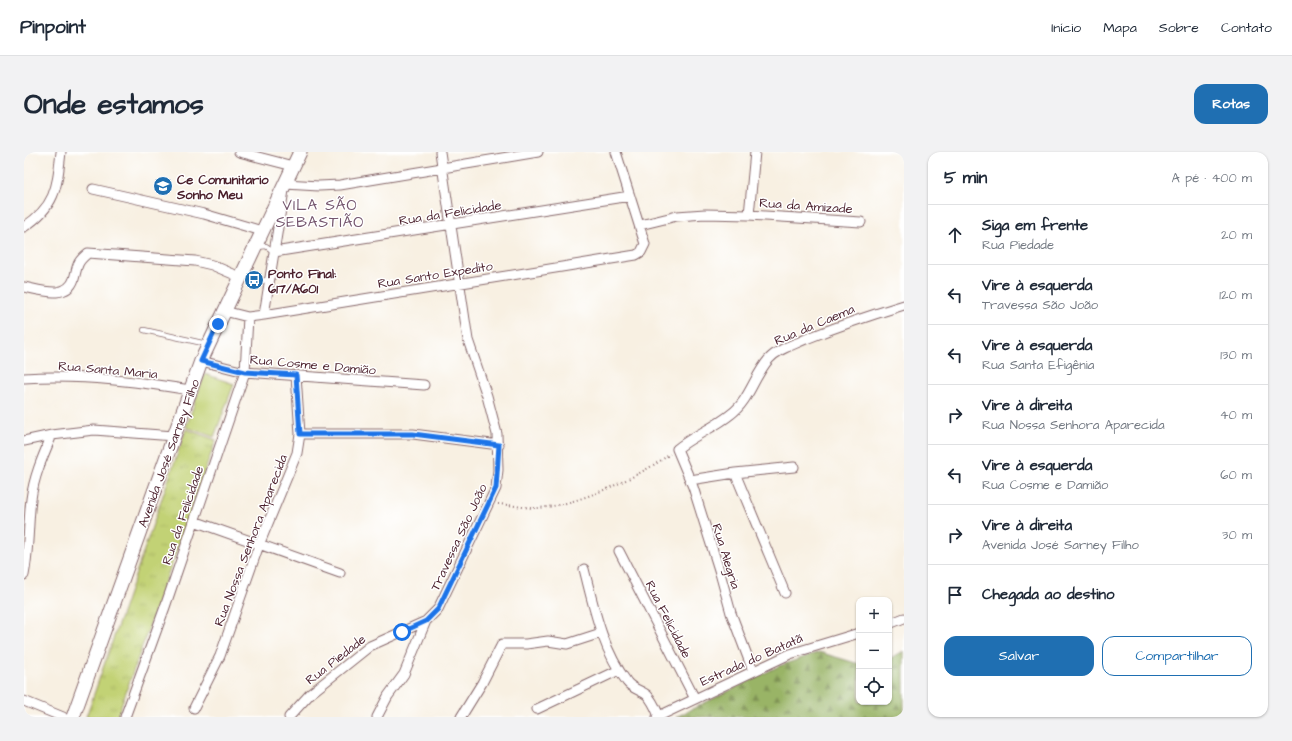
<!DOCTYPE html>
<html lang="pt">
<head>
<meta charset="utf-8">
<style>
  :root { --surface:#fff; --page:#f2f2f3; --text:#1f2937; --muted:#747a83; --line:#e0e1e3; --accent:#1f6fb2 }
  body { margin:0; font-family:"Architects Daughter",sans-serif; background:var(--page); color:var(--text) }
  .controls { position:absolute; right:12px; bottom:12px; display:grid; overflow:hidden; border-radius:8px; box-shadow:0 1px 3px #0004 }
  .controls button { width:36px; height:36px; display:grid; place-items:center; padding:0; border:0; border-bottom:1px solid var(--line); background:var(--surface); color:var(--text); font:20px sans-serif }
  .stop { position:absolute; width:12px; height:12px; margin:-9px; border:3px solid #1a73e8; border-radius:50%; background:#fff }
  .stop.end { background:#1a73e8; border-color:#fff; box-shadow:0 1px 4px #0008 }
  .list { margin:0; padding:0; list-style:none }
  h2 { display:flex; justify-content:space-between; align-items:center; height:52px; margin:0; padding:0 16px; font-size:17px }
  h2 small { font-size:13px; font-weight:400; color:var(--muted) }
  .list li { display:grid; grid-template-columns:26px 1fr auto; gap:12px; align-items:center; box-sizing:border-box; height:60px; padding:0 16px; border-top:1px solid var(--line) }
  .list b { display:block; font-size:15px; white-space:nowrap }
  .list p { margin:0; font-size:13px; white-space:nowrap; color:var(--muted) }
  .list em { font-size:13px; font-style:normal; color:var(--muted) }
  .actions { display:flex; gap:8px; padding:12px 16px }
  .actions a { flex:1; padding:9px 0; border:1px solid var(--accent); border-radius:12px; text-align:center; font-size:14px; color:var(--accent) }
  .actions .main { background:var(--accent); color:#fff }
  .icon { flex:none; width:22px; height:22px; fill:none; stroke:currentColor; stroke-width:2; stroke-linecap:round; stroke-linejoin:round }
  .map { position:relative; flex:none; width:880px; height:565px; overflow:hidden; border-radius:12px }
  header { display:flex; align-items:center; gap:24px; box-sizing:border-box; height:56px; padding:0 20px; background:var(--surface); border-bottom:1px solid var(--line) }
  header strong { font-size:19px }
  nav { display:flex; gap:22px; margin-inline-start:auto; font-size:14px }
  .intro { display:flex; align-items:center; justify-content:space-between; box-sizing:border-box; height:96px; padding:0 24px }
  h1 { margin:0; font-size:28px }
  .button { padding:10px 18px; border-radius:12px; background:var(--accent); color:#fff; font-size:14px; font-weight:700 }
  main { display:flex; gap:24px; padding:0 24px }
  aside { flex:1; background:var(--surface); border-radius:12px; box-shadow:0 1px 3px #0004 }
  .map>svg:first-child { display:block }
  .grass { fill:url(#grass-tufts); stroke:#867850 }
  .forest { fill:url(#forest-firs); stroke:#726a48 }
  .garden { fill:#c2d275; stroke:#867850 }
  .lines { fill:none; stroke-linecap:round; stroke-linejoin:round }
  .lane-casing { stroke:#87686b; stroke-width:6 }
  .street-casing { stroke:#87686b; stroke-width:11 }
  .secondary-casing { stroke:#87686b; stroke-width:15 }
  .path { stroke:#87686b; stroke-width:2; stroke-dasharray:1 3; stroke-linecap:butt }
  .lane { stroke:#fff; stroke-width:4.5 }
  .street { stroke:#fff; stroke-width:9 }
  .secondary { stroke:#fff; stroke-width:13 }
  .route { stroke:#1a73e8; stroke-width:5 }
  .labels { text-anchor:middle; stroke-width:3; stroke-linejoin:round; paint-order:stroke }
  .poi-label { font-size:13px; font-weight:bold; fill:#4a1f2b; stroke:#fff; text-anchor:start }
  .street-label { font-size:13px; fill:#4a1f2b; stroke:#fff }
  .quarter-label { font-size:15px; letter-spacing:1px; fill:#74556d; stroke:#fff }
</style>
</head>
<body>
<header>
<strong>Pinpoint</strong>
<nav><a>Início</a><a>Mapa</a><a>Sobre</a><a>Contato</a></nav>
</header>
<div class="intro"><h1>Onde estamos</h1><a class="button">Rotas</a></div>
<main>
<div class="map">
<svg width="880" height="565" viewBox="0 0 880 565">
  <defs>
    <pattern id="grass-tufts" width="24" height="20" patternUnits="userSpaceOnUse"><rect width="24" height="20" fill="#c2d275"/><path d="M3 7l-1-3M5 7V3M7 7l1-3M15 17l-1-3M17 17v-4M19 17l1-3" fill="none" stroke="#a8b465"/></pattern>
    <pattern id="forest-firs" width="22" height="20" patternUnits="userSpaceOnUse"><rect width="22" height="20" fill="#99b466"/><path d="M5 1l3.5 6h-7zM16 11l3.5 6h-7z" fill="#7f9254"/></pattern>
  </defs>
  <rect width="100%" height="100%" fill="#fff"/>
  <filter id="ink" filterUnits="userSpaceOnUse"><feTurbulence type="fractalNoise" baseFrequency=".025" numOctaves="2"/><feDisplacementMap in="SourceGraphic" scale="8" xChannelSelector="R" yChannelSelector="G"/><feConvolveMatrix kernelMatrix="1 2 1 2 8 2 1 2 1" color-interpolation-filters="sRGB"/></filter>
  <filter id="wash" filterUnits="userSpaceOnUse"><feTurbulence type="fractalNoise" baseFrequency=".012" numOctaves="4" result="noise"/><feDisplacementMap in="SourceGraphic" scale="16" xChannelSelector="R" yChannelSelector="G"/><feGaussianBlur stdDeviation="0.9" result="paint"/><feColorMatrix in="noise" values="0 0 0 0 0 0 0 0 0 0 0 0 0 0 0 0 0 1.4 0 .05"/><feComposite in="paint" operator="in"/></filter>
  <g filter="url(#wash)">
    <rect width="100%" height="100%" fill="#f8f0e2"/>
    <!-- grass -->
    <path class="grass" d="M162,277l30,11 -99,277h-31z"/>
    <!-- forest -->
    <path class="forest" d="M880,499v66h-228l103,-51 40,-14 40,12v38h30v-43z"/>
    <!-- garden -->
    <path class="garden" d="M181,222l29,10 -20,53 -28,-10z"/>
  </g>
  <g filter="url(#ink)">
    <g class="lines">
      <!-- lane casing -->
      <g class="lane-casing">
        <path id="lane" d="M234,95l8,-1 7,5
          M220,121c6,8 16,10 25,6
          M120,178l63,14"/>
      </g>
      <!-- street casing -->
      <g class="street-casing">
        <path id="street" d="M215,0l54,14
          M69,37l111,25 58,17
          M725,63l6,-63
          M616,73l37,-9 28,-2 44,1 112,7
          M0,75c32,-21 33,-40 37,-75
          M250,100l356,-56
          M0,135c16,3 43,13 50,-8 4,-14 2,-16 14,-26l107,8 17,4 28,12
          M200,159l24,6 16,-2 372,-60 5,-3 4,-8 -29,-92
          M240,163l21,-131 34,2 21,-1 198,-33
          M177,209l44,11 179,13
          M0,226c55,-4 112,3 166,12
          M276,282h113l86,11
          M0,289l28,-6 42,-5 80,6
          M711,321l50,120
          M666,328l45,-7 59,-6
          M170,369l146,52
          M595,399l76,148
          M560,417c10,39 18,80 43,113 5,7 14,8 20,13 6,6 9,14 12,21
          M0,423c5,-25 4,-51 7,-76 3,-23 12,-43 21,-64
          M865,472l15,-6
          M729,519l-22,-58 -11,-40 -27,-86 -16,-38c17,-14 37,-21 54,-35 18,-13 23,-38 38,-55 9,-10 24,-14 37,-20 32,-13 65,-24 98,-34
          M0,549l39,16
          M170,556l26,-52 39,-111 38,-92 3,-19 -4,-59
          M513,557l82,-39
          M101,565l40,-110 80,-235 3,-55
          M265,565l21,-23 60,-48 56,-25
          M353,565l11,-21 16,-22 22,-53 12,-12 58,-121 2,-18 -1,-36 -10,-38 -19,-56 -28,-188
          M437,565l21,-34 20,-39h24l22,-3 19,3 34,-11
          M633,565l133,-63 69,-21"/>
      </g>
      <!-- secondary casing -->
      <g class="secondary-casing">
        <path id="secondary" d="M49,565l128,-356 99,-209"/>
      </g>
      <!-- path -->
      <path class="path" d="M474,352c13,1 27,4 39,4 39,-2 102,-31 133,-54"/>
      <!-- lane -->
      <use href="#lane" class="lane"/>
      <!-- street -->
      <use href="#street" class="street"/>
      <!-- secondary -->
      <use href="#secondary" class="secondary"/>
    </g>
  </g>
  <g class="lines" filter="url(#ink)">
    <!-- route -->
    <path class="route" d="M194,172l-17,37 44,11 51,3 4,59h113l86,11 -3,43 -58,121 -12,12 -24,11"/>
  </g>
  <!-- icons -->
  <defs>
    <g id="school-disc" transform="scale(1)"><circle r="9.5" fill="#1f6fb2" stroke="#fff"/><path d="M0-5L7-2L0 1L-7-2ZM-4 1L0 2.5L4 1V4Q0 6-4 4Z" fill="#fff"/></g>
    <g id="bus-disc" transform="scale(1)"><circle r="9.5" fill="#1f6fb2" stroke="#fff"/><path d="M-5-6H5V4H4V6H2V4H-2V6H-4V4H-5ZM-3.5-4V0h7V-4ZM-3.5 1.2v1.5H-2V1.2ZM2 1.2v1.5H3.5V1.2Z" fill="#fff"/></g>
  </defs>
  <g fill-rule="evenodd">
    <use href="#school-disc" x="139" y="34"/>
    <use href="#bus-disc" x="230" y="128"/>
  </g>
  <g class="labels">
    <!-- poi labels -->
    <g class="poi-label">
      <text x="153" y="32">Ce Comunitario<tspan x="153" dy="15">Sonho Meu</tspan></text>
      <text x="244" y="126">Ponto Final:<tspan x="244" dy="15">617/A601</tspan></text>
    </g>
    <!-- street labels -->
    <g class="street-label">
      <text transform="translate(782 53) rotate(4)" y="5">Rua da Amizade</text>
      <text transform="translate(426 60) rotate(-9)" y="5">Rua da Felicidade</text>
      <text transform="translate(411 122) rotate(-9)" y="5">Rua Santo Expedito</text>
      <text transform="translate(790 172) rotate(-23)" y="5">Rua da Caema</text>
      <text transform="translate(289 212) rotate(5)" y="5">Rua Cosme e Damião</text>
      <text transform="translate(84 217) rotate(5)" y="5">Rua Santa Maria</text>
      <text transform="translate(144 301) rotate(-70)" y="5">Avenida José Sarney Filho</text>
      <text transform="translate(158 363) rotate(-71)" y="5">Rua da Felicidade</text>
      <text transform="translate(434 385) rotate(-65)" y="5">Travessa São João</text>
      <text transform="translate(226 388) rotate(-69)" y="5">Rua Nossa Senhora Aparecida</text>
      <text transform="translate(703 404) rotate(73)" y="5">Rua Alegria</text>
      <text transform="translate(645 467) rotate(63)" y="5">Rua Felicidade</text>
      <text transform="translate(311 507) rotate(-38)" y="5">Rua Piedade</text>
      <text transform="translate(727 507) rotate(-24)" y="5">Estrada do Batatã</text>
    </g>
    <!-- quarter labels -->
    <g class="quarter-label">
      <text x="296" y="58">VILA SÃO<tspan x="296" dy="17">SEBASTIÃO</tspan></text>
    </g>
  </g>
</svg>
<div class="controls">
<button>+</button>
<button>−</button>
<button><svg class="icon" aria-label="locate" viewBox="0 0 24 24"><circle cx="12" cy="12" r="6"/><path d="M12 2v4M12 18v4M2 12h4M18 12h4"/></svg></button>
</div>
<div class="stop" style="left:378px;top:480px"></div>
<div class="stop end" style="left:194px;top:172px"></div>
</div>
<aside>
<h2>5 min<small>A pé · 400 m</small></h2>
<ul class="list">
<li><svg class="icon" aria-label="ahead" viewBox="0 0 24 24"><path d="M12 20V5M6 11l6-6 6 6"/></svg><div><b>Siga em frente</b><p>Rua Piedade</p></div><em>20 m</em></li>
<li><svg class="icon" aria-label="left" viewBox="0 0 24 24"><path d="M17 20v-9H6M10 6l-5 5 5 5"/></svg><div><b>Vire à esquerda</b><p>Travessa São João</p></div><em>120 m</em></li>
<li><svg class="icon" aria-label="left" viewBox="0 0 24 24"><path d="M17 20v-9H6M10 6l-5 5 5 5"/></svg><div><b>Vire à esquerda</b><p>Rua Santa Efigênia</p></div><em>130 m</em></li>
<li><svg class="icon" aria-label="right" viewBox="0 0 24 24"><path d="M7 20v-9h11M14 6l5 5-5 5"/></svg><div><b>Vire à direita</b><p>Rua Nossa Senhora Aparecida</p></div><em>40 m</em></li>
<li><svg class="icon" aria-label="left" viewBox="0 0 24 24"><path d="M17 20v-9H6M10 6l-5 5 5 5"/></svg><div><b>Vire à esquerda</b><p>Rua Cosme e Damião</p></div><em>60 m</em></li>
<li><svg class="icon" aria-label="right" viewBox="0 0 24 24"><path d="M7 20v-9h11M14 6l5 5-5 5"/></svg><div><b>Vire à direita</b><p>Avenida José Sarney Filho</p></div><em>30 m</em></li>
<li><svg class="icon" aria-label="arrive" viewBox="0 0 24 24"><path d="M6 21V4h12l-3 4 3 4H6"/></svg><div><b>Chegada ao destino</b></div></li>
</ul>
<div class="actions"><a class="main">Salvar</a><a>Compartilhar</a></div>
</aside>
</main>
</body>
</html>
